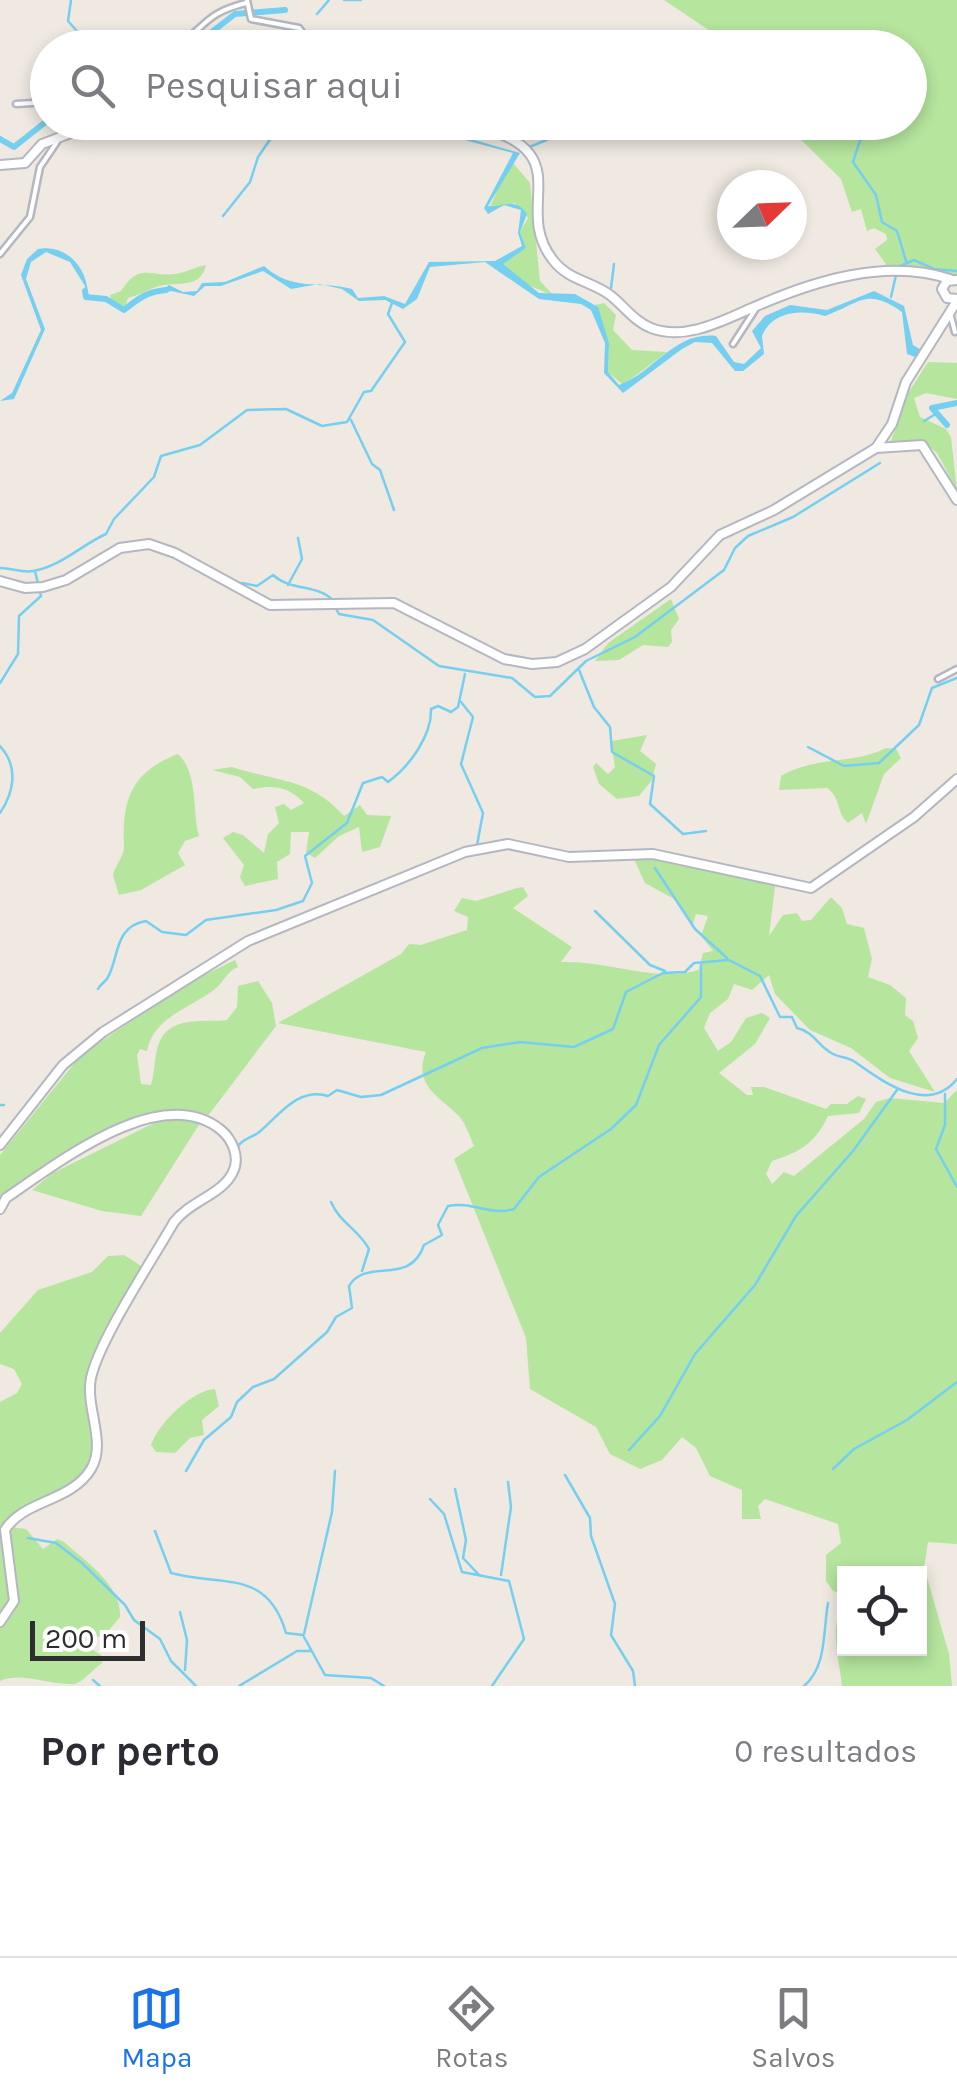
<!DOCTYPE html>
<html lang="pt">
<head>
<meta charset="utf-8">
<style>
  :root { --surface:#fff; --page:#f2f2f3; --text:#2b2b33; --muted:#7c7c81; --line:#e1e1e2; --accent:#1a73e8 }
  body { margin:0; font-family:Karla,sans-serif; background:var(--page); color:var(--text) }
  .controls { position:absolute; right:30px; bottom:30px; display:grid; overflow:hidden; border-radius:0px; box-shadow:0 5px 15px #0003 }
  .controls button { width:90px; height:90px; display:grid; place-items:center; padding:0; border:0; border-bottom:2px solid var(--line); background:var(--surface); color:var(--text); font:50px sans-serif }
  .compass { position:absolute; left:717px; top:170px; width:90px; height:90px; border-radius:50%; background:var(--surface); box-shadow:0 5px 15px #0003; rotate:67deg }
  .scale { position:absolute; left:30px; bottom:25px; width:115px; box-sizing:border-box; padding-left:10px; border:5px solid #2e2e2e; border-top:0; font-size:28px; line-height:35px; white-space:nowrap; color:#2e2e2e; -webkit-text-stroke:8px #fff; paint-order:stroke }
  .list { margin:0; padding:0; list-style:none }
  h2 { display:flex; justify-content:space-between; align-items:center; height:130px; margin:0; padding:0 40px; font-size:42px }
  h2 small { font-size:32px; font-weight:400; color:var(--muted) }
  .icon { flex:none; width:55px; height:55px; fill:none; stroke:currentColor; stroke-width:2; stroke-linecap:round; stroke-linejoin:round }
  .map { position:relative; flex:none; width:957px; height:1686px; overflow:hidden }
  .search { position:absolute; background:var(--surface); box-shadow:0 5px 15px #0003; left:30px; right:30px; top:30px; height:110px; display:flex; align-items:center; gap:25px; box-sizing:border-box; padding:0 35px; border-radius:55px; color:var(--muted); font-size:38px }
  .sheet { height:270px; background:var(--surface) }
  nav { display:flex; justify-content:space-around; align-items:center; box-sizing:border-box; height:140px; border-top:2px solid var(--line); background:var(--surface); font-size:28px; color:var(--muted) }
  nav a { display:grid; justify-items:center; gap:5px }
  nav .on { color:var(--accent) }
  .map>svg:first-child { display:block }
  .green { fill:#b6e59e }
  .water { fill:#75cff0 }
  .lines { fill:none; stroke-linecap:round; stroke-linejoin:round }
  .stream { stroke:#75cff0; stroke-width:2.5 }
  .river { stroke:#75cff0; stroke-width:6 }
  .street-casing { stroke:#b4b7c1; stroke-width:9 }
  .secondary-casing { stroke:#b4b7c1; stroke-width:12 }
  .street { stroke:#fff; stroke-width:4 }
  .secondary { stroke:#fff; stroke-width:8 }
</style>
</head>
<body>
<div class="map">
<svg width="957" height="1686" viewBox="0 0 957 1686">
  <rect width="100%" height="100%" fill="#efe9e1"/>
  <!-- green -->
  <path class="green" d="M664,0h293v276l-69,-9 -13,-18 12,-9 -1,-6 -12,-6 -7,3 -6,-22 -9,3 -11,-33 -57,-56 126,-1v-74l-176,-1z
    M514,164l16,19 10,98 14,15 -33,-14 -19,-18 24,-16 -6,-16 8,-14 -13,-15 -26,6 17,-39z
    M206,265c-6,25 -28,16 -47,21 -11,3 -19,9 -31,12l-3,9 -14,-7 -1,-5 11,-4c19,-29 27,-14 55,-17 11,-2 19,-7 30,-9z
    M604,303l12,12 -3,15 19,20 35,2 -44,33 -15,-13 1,-29 -14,-38z
    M928,362l29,1v36l-31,-6 -12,5 6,19 26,12 5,8 6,53 -20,-37 -12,-10 -35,1 17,-49z
    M671,599l8,20 -8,11 1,12 -4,5 -25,-2 -24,15 -24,1 13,-18z
    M647,735l-7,16 16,13 -4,16 -13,16 -22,3 -18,-15 -6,-17 3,-4 12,11 7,-7 -4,-26z
    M886,748l10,1 5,9 -17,16 -18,50 -4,-11 -14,10c-12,-10 -7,-26 -21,-35l-48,2 2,-14c37,-21 72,-11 105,-28z
    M178,754c21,20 14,59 21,82l-14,5 -7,12 7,12 -44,25 -22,5 -6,-20c2,-9 12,-20 11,-29 -2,-48 8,-74 54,-92z
    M232,767c47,15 78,11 112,49l16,-11 7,10 24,1 -11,31 -18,5 -3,-25 -20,9 -24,22 -9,-5 3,-21h-18l-1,22 -13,8 1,17 -33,7 -5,-9 4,-12 -21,-27 10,-6 10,3 21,18 4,-19 11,-11 -4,-16 9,-3 7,6 13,-7c-16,-17 -30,-18 -51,-14l-13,-12 -28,-7z
    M647,856l128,30 -6,50 14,-21 14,-2 5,8 9,-1 20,-23 11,11 5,16 17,4 8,31 -4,18 22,8 16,13 -1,17 8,6 5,17 -9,13 26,41 -45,-14 -39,-30 -41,-18 -35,-36 -6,-19 -17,15 -18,-6 -6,15 -18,14 -6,15 14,23 13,-9 15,-24 16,-5 8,5 -15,26 -36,29 28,22h6l-2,-8h13l62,22 5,-5h16l11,-8 8,3 -7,14 -31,3c-14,29 -29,36 -56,45l-6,13 6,10 12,-12 10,4 70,-57 12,-17 14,-4 54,5 13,-13v454l-29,-2 -4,25 25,87 3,32h-110c-2,-23 -14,-62 2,-81v43h76v-74h-76v20l-11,-3 -7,-10v-26l15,-12 -3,-19 -73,-25 -7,7 3,13h-19v-29l-32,-14 -14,-28 -14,-11 -20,23 -22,9 -30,-15 -14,-27 -66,-38 -4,-51 -72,-179 20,-13c-4,-9 -8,-22 -15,-30 -17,-18 -47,-30 -33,-64l-148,-29 123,-69 8,-10 12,1 46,-15 1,-13 -14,-6 8,-13 14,3 41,-13 6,-1 5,9 -15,12 59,39 -11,15c48,-2 92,21 138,8l4,-17 10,-2 -12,-15 7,-20 -12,-2 -4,13 -16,-27 -31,-17 -11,-24z
    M235,960l3,7c-12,5 -14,15 -23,22 -24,19 -62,28 -68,62l-7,-2 -3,6 4,29 10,1c4,-12 3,-27 7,-39 10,-32 46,-23 69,-26l10,-13 1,-21 20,-5 14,22 4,23 -69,91c-16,-3 -30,-6 -47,-3 -36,8 -144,60 -160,93v-52l81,-100 107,-72z
    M166,1117l36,3 -61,96 -39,-5 -70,-21 21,-17z
    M124,1255l25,16 -38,63 -19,50 5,67 -17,30 -75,40 -4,27 15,47 -16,25v-218l17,-9 5,-9 -8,-15 -14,-5v-31l38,-43 54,-18 16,-16z
    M215,1389l4,17 -17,14 2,15 -14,3 -15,15 -19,-1 -5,-7c7,-21 41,-55 64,-56z
    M9,1527l17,2 17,20 14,-10 7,3c21,19 58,43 56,75l-15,18 -19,5v6l15,9 1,8c-9,6 -17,17 -27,21 -25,2 -53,-13 -75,-3v-54c38,-29 4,-61 9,-100z"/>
  <!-- water -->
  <path class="water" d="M380,123l24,11 32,-5 84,24 -32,53c12,3 26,-11 39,8l-7,18 6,16 -23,16 36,29 36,1 23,13 11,36 -1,29 11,13c35,-12 55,-54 97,-49l18,26 10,2 17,-16 -9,-17 13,-15 25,-11 37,5 47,-19 30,15 9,39 12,7 -5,7 -13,-5 -5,-42c-36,-25 -41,-9 -77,4 -23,-7 -53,-5 -63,20l2,18 -21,17h-8l-23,-28 -17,-1 -13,7 -59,44 -19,-20 1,-30 -14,-33 -10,-6 -42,-5 -54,-37 -55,5 -13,32 -14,10 -18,-9 -26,1 -17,-12 -23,-5 -28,5 -28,-18 -42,15h-16l-11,10 -23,-5 -14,3 12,-9 14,7 14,-1 5,-8 23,-1 39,-16c29,26 53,14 88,23l6,9 26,-2 21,8 24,-42 66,-1 27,-15 -4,-13 3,-23 -17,-5 -16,9 -4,-6 29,-55 -74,-20 -38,2z
    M38,249c29,-5 49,19 50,45l-5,3 2,-11 -15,-24 -24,-10 -15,10 -5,17 19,50 -31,70 -14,2 12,-8 29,-63 -20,-55 6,-16z"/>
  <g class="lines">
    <!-- stream -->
    <path class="stream" d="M71,0l-3,21 9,10 22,9 1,8
      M344,0h17
      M317,14l12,-14
      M638,48l7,-12 16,-3
      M866,122l-13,40 23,33 6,27 15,9 9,30
      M527,148l34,-14 7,-12
      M223,216l27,-34 8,-25 24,-35
      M898,267l16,-7 20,9 23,2
      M611,288l3,-24
      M891,297l5,-22
      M351,420l21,44 8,6 14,40
      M924,421l10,-6
      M0,568c12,0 21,5 33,3 27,-4 50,-27 73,-37l8,-15 40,-42 7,-21 39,-11 47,-35 39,-1 36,17 25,-4 17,-30 7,-1 34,-49 -17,-28 4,-11
      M242,583l15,3 16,-11c19,17 43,8 61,26
      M288,585l14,-26 -4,-21
      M335,607l4,7 34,6 66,46 73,12 23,19 15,-1 36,-35 49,-24 89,-67 11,-22 13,-12 45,-19 87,-54
      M579,670l15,37 16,20 2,25 42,24 -4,28 33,30 23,-3
      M0,683l18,-29 1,-38 22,-20 -6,-25
      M461,702l12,15 -12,47 22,49 -6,32
      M0,746c19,21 14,46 0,67
      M808,747l36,19 35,-3 40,-38 13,-37 25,-10
      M655,868l40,61 32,29
      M595,911l55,54 15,6
      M98,989c2,-5 8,-7 10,-12 11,-19 6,-51 38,-56l16,11 24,3 20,-15 70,-10 27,-9 9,-18 -7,-27 42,-33 16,-40 19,-6 6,5c22,-16 44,-47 43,-73l7,-3 13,6 7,-5 7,-33
      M945,1094v31l-9,24 21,38
      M0,1105h4
      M238,1146c6,-8 13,-8 20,-13 21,-17 39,-46 70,-37l9,-6 24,7 20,-2 101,-47 38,-6 54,5 39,-18 13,-37 37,-19 22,-1 9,-9 35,-3 31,16 20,41h12l5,11c18,4 20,18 36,26 8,4 15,3 22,8 30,21 73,53 102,17
      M331,1202c9,21 27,27 38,47l-7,22
      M629,1450l31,-34 35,-62 60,-69 41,-69 57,-65 44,-61
      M833,1469l21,-20 53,-29 50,-38
      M186,1471l18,-31 27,-23 6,-15 16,-15 21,-8 53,-47 9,-15 16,-9 -3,-22c17,-29 61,1 75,-41l18,-10 -4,-10 10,-19c24,-5 42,10 66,3l25,-32 72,-48 25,-24 23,-60 42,-48v-32
      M565,1475l25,43 1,18 24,68 -4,31 22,36 2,15
      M455,1489l11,51 -3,18 17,18
      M430,1499l14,15 18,58 47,9 15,58 -32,47
      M155,1531l16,42c51,14 96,-5 115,60l17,2
      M28,1538l28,5 26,20 43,42 9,15 26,19 11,22 25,25
      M501,1575l10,-68 -3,-25
      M180,1612l7,28 -2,30
      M304,1634l28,-122 3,-41
      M304,1637l21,38 46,3 13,8
      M93,1680l7,6
      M239,1686l58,-35h14
      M804,1686c23,-19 19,-55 24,-83"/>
    <!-- river -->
    <path class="river" d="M191,48l44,-34 50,-4
      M0,139l14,8 34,-27
      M85,291l1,6 20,2 18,11c15,-12 22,-18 42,-20
      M947,425l-15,-17 25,-5"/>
    <!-- street casing -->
    <g class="street-casing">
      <path id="street" d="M247,0l4,19 48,9 7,9 -2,11
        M173,48c34,-20 29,-34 73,-45
        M16,104l17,-1 15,-21
        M0,254l30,-37 10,-50 17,-25
        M950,313l5,19
        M733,344l22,-34
        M938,679l19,-10"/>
    </g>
    <!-- secondary casing -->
    <g class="secondary-casing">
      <path id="secondary" d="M219,48l26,-12 45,3 9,9
        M459,122c131,26 49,81 94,138 15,20 38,21 57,35 14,11 25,27 41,33 34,13 71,-7 101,-20 61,-27 133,-50 198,-29
        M0,165l25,-2 17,-19 58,-22
        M957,280l-10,1 -5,8 5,9 10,1
        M876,448l46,-3 35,55
        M0,581l25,7 18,-1 23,-7 54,-32 29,-4 26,9 95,52 124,-2 110,56 28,5 25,-2 28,-13 86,-62 49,-52 54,-25 102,-62 16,-24 14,-42 51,-81
        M0,1145l63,-80 40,-33 145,-91 217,-89 43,-8 61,13 84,-3 158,34 103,-71 43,-38
        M0,1209l6,-11c52,-35 155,-117 215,-68 12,10 19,28 12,42 -11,23 -43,29 -59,50 -21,37 -75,118 -83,156 -6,29 16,65 0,91 -20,33 -68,31 -86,61l9,71 -14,21"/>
    </g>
    <!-- street -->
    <use href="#street" class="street"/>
    <!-- secondary -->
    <use href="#secondary" class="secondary"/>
  </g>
</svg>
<div class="controls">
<button><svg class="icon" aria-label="locate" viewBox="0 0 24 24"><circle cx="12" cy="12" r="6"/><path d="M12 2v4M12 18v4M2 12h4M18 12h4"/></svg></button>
</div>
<svg class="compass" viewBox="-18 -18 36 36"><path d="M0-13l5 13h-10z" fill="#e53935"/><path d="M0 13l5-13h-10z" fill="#7c7c81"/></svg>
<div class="scale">200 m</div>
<div class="search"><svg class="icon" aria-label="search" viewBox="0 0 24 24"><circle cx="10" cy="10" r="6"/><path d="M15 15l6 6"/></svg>Pesquisar aqui</div>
</div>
<section class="sheet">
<h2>Por perto<small>0 resultados</small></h2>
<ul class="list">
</ul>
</section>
<nav>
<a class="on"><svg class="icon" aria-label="map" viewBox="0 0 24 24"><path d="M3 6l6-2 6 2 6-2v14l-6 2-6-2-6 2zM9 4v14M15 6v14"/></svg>Mapa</a>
<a><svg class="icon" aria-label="directions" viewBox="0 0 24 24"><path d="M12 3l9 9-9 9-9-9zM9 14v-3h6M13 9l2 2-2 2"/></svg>Rotas</a>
<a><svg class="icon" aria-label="saved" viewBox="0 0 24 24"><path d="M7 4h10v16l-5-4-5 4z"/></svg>Salvos</a>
</nav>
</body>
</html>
